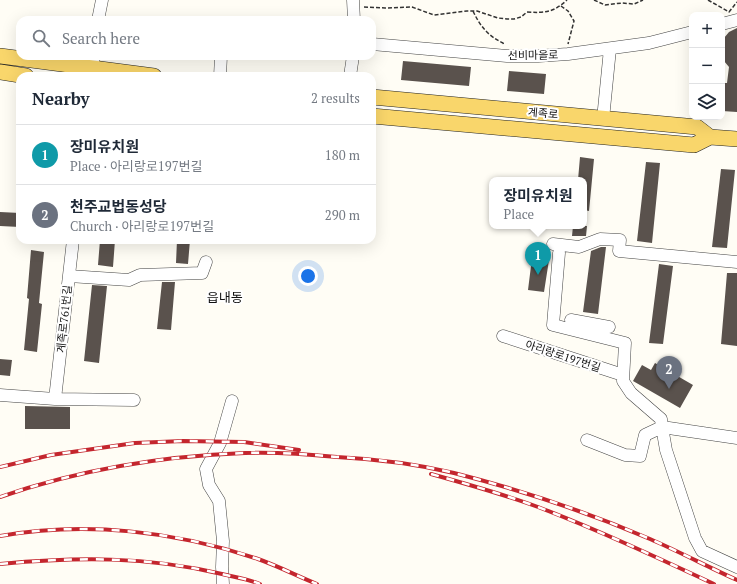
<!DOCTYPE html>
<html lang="en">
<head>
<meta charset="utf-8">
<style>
  :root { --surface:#fff; --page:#f2f2f3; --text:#1f2937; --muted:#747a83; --line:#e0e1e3; --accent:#c4262e }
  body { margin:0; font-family:"PT Serif","Noto Sans KR",serif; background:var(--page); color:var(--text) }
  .controls { position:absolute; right:12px; top:12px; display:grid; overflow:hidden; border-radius:8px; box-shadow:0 4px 16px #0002 }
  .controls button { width:36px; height:36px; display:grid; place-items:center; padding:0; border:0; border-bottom:1px solid var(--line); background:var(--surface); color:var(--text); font:20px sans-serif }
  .you { position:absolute; left:308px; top:276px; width:14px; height:14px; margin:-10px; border:3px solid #fff; border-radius:50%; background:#1a73e8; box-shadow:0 0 0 6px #1a73e833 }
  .badge { display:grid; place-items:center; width:26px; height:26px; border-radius:50%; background:var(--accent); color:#fff; font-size:13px; font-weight:700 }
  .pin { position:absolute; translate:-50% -33px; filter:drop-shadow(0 1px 2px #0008) }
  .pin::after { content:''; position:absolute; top:21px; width:14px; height:12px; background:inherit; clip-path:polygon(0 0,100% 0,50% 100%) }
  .popup { position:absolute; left:489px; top:177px; width:98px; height:52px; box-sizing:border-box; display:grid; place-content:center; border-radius:8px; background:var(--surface); filter:drop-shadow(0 1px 3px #0005); font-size:13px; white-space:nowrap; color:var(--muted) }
  .popup b { font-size:15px; color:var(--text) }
  .popup::after { content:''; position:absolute; left:50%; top:100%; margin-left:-8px; border:8px solid transparent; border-top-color:var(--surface) }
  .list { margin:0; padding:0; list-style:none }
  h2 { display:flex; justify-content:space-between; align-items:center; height:52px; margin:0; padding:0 16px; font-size:17px }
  h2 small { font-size:13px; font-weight:400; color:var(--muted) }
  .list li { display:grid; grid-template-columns:26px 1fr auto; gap:12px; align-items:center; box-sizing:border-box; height:60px; padding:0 16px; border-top:1px solid var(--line) }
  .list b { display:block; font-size:15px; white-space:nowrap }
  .list p { margin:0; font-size:13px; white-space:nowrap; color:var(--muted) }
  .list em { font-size:13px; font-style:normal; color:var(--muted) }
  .icon { flex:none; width:22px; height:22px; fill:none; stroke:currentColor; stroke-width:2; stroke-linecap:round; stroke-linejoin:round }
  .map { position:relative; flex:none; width:737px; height:584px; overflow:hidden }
  .search { position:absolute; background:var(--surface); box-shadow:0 4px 16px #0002; left:16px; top:16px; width:360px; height:44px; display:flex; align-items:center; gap:10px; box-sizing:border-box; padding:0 14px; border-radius:12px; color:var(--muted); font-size:15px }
  .panel { position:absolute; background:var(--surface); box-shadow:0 4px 16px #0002; left:16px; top:72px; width:360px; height:172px; border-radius:12px }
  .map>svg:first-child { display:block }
  .building { fill:#5a524d }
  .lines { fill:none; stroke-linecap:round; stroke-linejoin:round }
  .minor-casing { stroke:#444; stroke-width:13 }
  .major-casing { stroke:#222; stroke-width:16 }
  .path { stroke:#333; stroke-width:1.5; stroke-dasharray:4 2; stroke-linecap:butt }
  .minor { stroke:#fff; stroke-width:12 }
  .major { stroke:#f9d66b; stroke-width:15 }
  .rail-casing { stroke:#c4262e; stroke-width:4 }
  .rail { stroke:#fff; stroke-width:2.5; stroke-dasharray:8; stroke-linecap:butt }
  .labels { text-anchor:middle; stroke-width:4; stroke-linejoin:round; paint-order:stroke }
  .street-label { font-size:11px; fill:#111; stroke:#fff }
  .quarter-label { font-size:13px; fill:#111; stroke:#fff }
</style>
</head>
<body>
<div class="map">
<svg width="737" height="584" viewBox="0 0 737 584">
  <rect width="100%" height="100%" fill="#fffdf5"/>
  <!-- building -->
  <path class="building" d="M737,28v84l-15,-1v-28h5l2,-16 -5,-6 -2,-6v-12l2,-5 5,-6z
    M403,61l68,6 -2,19 -68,-6z
    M509,71l37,3 -2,20 -37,-3z
    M580,157l14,2 -5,52 -5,-1v-30h-6z
    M646,162l14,1 -8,80 -15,-2z
    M721,169l14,1 -8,78 -15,-1z
    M0,212l20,1v14l-20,-1z
    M573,226h14l-1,10h-14z
    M100,240h15l-2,27 -15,-2z
    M177,240h13l-2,24 -12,-1z
    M601,247h5l-8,67 -15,-2 8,-61z
    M31,250l13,2 -5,51 3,1 -5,48 -13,-2 5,-51 -2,-1z
    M532,258l17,2 -5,32 -16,-2z
    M659,264l14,2 -10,78 -14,-1z
    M727,273h10v73l-16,-2z
    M162,282h13l-4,48 -14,-1z
    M92,285l15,1 -8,77 -15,-2z
    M0,359l12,1 -2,16 -10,-1z
    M655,363l38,22 -13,23 -47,-27 9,-16 9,5z
    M25,406l45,1v22h-45z"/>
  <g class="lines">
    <!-- minor casing -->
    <g class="minor-casing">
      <path id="minor" d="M353,0l1,20
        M98,20l4,-20
        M722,24l15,-4
        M372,44l135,12h31l30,-2 81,-11 43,-11
        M91,76l3,-20
        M220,76l1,-20
        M350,76l3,-20
        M603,119l7,-70
        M553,244l26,3 21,-8 20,1 -1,11 118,11
        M559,253l-6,72 72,18 -2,38 8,12 30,26 1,8 75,11
        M69,276l60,4 11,-5 62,-2 4,-11
        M571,320l38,7
        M503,336l120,39
        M0,395l55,4 79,1
        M55,399l18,-159
        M587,440l38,15 15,1 5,-21 17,-8 4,23 29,88 7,13 35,16
        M223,584l-1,-17 1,-26 -4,-40 -10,-16 -3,-16 14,-26 12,-42"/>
    </g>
    <!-- major casing -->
    <g class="major-casing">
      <path id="major" d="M0,56l154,20
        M0,72l26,4
        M372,97l325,30 13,10 27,2
        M372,116l322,29 16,-8"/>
    </g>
    <!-- path -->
    <path class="path" d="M594,0l11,5 17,-2 12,1 9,-4
      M708,0l21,12 8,-10
      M561,6l7,5 6,10 -6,23
      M364,7l21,1 27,-1 22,8 33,-4h10l21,7 9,1h7l7,-2 6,-5c17,1 26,1 40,-12
      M473,11c7,15 15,25 30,32l1,2"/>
    <!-- minor -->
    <use href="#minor" class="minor"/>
    <!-- major -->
    <use href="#major" class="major"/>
    <!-- rail casing -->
    <g class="rail-casing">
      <path id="rail" d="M0,467l51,-12 84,-12 48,-2 61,1 55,8
        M431,474c36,10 72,20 107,33 60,23 118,50 176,77
        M0,497c78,-27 162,-41 245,-44 30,-1 61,1 92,4 39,2 79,7 117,16 67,17 133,39 196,66 30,13 58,28 87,41
        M0,536c86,-15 175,-5 258,23 20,7 39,17 59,25
        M0,564c77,-7 146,-8 222,10 12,3 26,5 38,10"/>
    </g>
    <!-- rail -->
    <use href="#rail" class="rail"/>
  </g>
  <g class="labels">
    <!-- street labels -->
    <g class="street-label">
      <text transform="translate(533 55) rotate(-1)" y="4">선비마을로</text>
      <text transform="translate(543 113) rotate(5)" y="4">계족로</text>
      <text transform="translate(64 319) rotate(-84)" y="4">계족로761번길</text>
      <text transform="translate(563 356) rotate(18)" y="4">아리랑로197번길</text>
    </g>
    <!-- quarter labels -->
    <g class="quarter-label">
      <text x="225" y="302">읍내동</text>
    </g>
  </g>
</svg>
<div class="controls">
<button>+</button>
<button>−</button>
<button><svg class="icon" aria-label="layers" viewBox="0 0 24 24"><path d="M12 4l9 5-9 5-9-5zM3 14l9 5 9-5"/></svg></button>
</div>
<div class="you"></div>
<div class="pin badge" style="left:538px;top:275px;background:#0f9aa8">1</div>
<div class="popup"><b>장미유치원</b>Place</div>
<div class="pin badge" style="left:669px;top:389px;background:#6b7280">2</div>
<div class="search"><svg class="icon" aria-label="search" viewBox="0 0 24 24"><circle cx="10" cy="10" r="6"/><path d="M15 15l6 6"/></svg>Search here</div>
<section class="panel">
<h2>Nearby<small>2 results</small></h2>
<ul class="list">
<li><span class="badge" style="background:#0f9aa8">1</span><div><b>장미유치원</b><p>Place · 아리랑로197번길</p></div><em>180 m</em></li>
<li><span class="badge" style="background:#6b7280">2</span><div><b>천주교법동성당</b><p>Church · 아리랑로197번길</p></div><em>290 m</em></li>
</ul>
</section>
</div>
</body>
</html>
